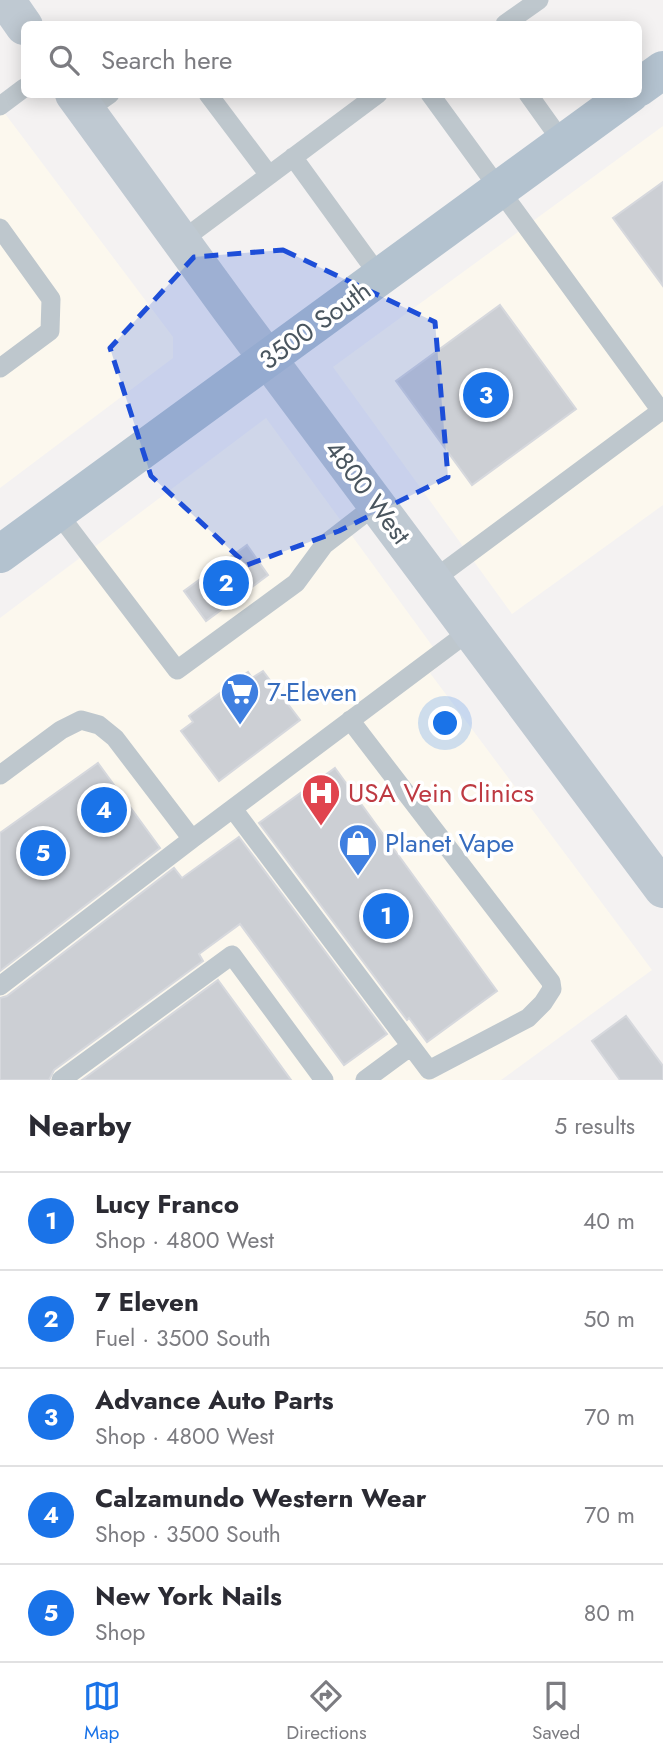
<!DOCTYPE html>
<html lang="en">
<head>
<meta charset="utf-8">
<style>
  :root { --surface:#fff; --page:#f2f2f3; --text:#2b2b33; --muted:#7c7c81; --line:#e1e1e2; --accent:#1a73e8 }
  body { margin:0; font-family:Jost,sans-serif; background:var(--page); color:var(--text) }
  .you { position:absolute; left:446px; top:724px; width:24px; height:24px; margin:-18px; border:5px solid #fff; border-radius:50%; background:#1a73e8; box-shadow:0 0 0 10px #1a73e833 }
  .badge { display:grid; place-items:center; width:46px; height:46px; border-radius:50%; background:var(--accent); color:#fff; font-size:23px; font-weight:700 }
  .pin { position:absolute; translate:-50% -50%; border:4px solid #fff; box-shadow:0 2px 7px #0006 }
  .list { margin:0; padding:0; list-style:none }
  h2 { display:flex; justify-content:space-between; align-items:center; height:91px; margin:0; padding:0 28px; font-size:30px }
  h2 small { font-size:23px; font-weight:400; color:var(--muted) }
  .list li { display:grid; grid-template-columns:46px 1fr auto; gap:21px; align-items:center; box-sizing:border-box; height:98px; padding:0 28px; border-top:2px solid var(--line) }
  .list b { display:block; font-size:26px; white-space:nowrap }
  .list p { margin:0; font-size:23px; white-space:nowrap; color:var(--muted) }
  .list em { font-size:23px; font-style:normal; color:var(--muted) }
  .icon { flex:none; width:38px; height:38px; fill:none; stroke:currentColor; stroke-width:2; stroke-linecap:round; stroke-linejoin:round }
  .map { position:relative; flex:none; width:663px; height:1080px; overflow:hidden }
  .search { position:absolute; background:var(--surface); box-shadow:0 4px 18px #0003; left:21px; right:21px; top:21px; height:77px; display:flex; align-items:center; gap:18px; box-sizing:border-box; padding:0 24px; border-radius:10px; color:var(--muted); font-size:26px }
  .sheet { height:581px; background:var(--surface) }
  nav { display:flex; justify-content:space-around; align-items:center; box-sizing:border-box; height:98px; border-top:2px solid var(--line); background:var(--surface); font-size:19px; color:var(--muted) }
  nav a { display:grid; justify-items:center; gap:4px }
  nav .on { color:var(--accent) }
  .map>svg:first-child { display:block }
  .commercial { fill:#fcf8ee }
  .building { fill:#cccfd4; stroke:#d6d8dd; stroke-width:2 }
  .lines { fill:none; stroke-linecap:round; stroke-linejoin:round }
  .lane { stroke:#bec7cd; stroke-width:19 }
  .secondary { stroke:#bfc9d2; stroke-width:38 }
  .primary { stroke:#b3c2cf; stroke-width:38 }
  .marked { fill:#1d4ed8; fill-opacity:0.2; stroke:#1d4ed8; stroke-width:5; stroke-dasharray:14 9; stroke-linejoin:round }
  .labels { text-anchor:middle; stroke-width:7; stroke-linejoin:round; paint-order:stroke }
  .street-label { font-size:26px; fill:#4a565f; stroke:#fff }
  .shop-label { font-size:26px; fill:#366cbe; stroke:#fff; text-anchor:start }
  .health-label { font-size:26px; fill:#be3a42; stroke:#fff; text-anchor:start }
</style>
</head>
<body>
<div class="map">
<svg width="663" height="1080" viewBox="0 0 663 1080">
  <rect width="100%" height="100%" fill="#f4f2f2"/>
  <!-- commercial -->
  <path class="commercial" d="M0,107l173,230v21l-173,130z
    M663,126v379l-151,109 -179,-247z
    M266,418l178,244 -14,11 222,297 -151,110h-501v-462z"/>
  <!-- building -->
  <path class="building" d="M663,182v104l-50,-68z
    M500,305l76,104 -104,76 -76,-104z
    M247,545l21,30 -62,46 -22,-30z
    M263,671l37,49 -81,61 -38,-50 12,-9 -4,-6 59,-44 4,6z
    M98,763l62,85 -160,123v-138z
    M335,768l162,223 -70,51 -18,-24 -2,2 -148,-197z
    M239,837l148,197 -43,31 -104,-141 -41,30 4,7 -149,109 -5,10h-49v-82l7,-2 167,-128 8,10z
    M218,980l73,100h-209z
    M626,1016l37,50v14h-43l-28,-39z"/>
  <g class="lines">
    <!-- lane -->
    <path class="lane" d="M505,24l34,-24
      M208,94l61,81
      M430,94l231,317 -228,169
      M528,94l35,49
      M0,106l24,-18
      M86,111l24,-17
      M293,157l87,120
      M0,228l51,71 -1,32 -50,37
      M181,241l197,-147
      M57,512l120,158 119,-87 28,-38 53,-41
      M0,775l61,-45 20,-10 18,5 16,13 77,101 279,-209
      M233,809l196,261 99,-52 15,-15 9,-14 -1,-7 -201,-262
      M0,986l192,-147
      M61,1080l171,-125 92,125
      M365,1080l46,-34"/>
    <!-- secondary -->
    <path class="secondary" d="M6,0l18,26
      M74,94l155,213 434,582"/>
    <!-- primary -->
    <path class="primary" d="M638,88l25,-18
      M0,554l630,-460"/>
  </g>
  <!-- marked area -->
  <path class="marked" d="M283,250l152,72 13,155 -109,54 -92,34 -96,-89 -41,-128 84,-91z"/>
  <!-- icons -->
  <defs>
    <g id="supermarket-pin" transform="scale(2.0125)"><path d="M0 17L-7.5 6A9.5 9.5 0 1 1 7.5 6Z" fill="#3f7fe0" stroke="#fff"/><path d="M-6-5.5h2.5l.6 2H6L4.5 2H-2.5L-4.4-4H-6ZM-1.5 3.2a1.3 1.3 0 1 0 .1 0ZM3 3.2a1.3 1.3 0 1 0 .1 0Z" fill="#fff"/></g>
    <g id="hospital-pin" transform="scale(2.0125)"><path d="M0 17L-7.5 6A9.5 9.5 0 1 1 7.5 6Z" fill="#e0444e" stroke="#fff"/><path d="M-5-5h3v3.5h4V-5h3V5h-3V1.5h-4V5h-3Z" fill="#fff"/></g>
    <g id="shop-pin" transform="scale(2.0125)"><path d="M0 17L-7.5 6A9.5 9.5 0 1 1 7.5 6Z" fill="#3f7fe0" stroke="#fff"/><path d="M-5-2.5h2.3a2.7 3.5 0 0 1 5.4 0H5L5.5 6h-11ZM-1.5-2.5h3a1.5 2.3 0 0 0-3 0Z" fill="#fff"/></g>
  </defs>
  <g fill-rule="evenodd">
    <use href="#supermarket-pin" x="240" y="692"/>
    <use href="#hospital-pin" x="321" y="793"/>
    <use href="#shop-pin" x="358" y="843"/>
  </g>
  <g class="labels">
    <!-- street labels -->
    <g class="street-label">
      <text transform="translate(315 325) rotate(-36)" y="9">3500 South</text>
      <text transform="translate(368 492) rotate(53)" y="9">4800 West</text>
    </g>
    <!-- shop labels -->
    <g class="shop-label">
      <text x="267" y="701">7-Eleven</text>
      <text x="385" y="852">Planet Vape</text>
    </g>
    <!-- health labels -->
    <g class="health-label">
      <text x="348" y="802">USA Vein Clinics</text>
    </g>
  </g>
</svg>
<div class="you"></div>
<div class="pin badge" style="left:386px;top:916px">1</div>
<div class="pin badge" style="left:226px;top:583px">2</div>
<div class="pin badge" style="left:486px;top:395px">3</div>
<div class="pin badge" style="left:104px;top:810px">4</div>
<div class="pin badge" style="left:43px;top:853px">5</div>
<div class="search"><svg class="icon" aria-label="search" viewBox="0 0 24 24"><circle cx="10" cy="10" r="6"/><path d="M15 15l6 6"/></svg>Search here</div>
</div>
<section class="sheet">
<h2>Nearby<small>5 results</small></h2>
<ul class="list">
<li><span class="badge">1</span><div><b>Lucy Franco</b><p>Shop · 4800 West</p></div><em>40 m</em></li>
<li><span class="badge">2</span><div><b>7 Eleven</b><p>Fuel · 3500 South</p></div><em>50 m</em></li>
<li><span class="badge">3</span><div><b>Advance Auto Parts</b><p>Shop · 4800 West</p></div><em>70 m</em></li>
<li><span class="badge">4</span><div><b>Calzamundo Western Wear</b><p>Shop · 3500 South</p></div><em>70 m</em></li>
<li><span class="badge">5</span><div><b>New York Nails</b><p>Shop</p></div><em>80 m</em></li>
</ul>
</section>
<nav>
<a class="on"><svg class="icon" aria-label="map" viewBox="0 0 24 24"><path d="M3 6l6-2 6 2 6-2v14l-6 2-6-2-6 2zM9 4v14M15 6v14"/></svg>Map</a>
<a><svg class="icon" aria-label="directions" viewBox="0 0 24 24"><path d="M12 3l9 9-9 9-9-9zM9 14v-3h6M13 9l2 2-2 2"/></svg>Directions</a>
<a><svg class="icon" aria-label="saved" viewBox="0 0 24 24"><path d="M7 4h10v16l-5-4-5 4z"/></svg>Saved</a>
</nav>
</body>
</html>
